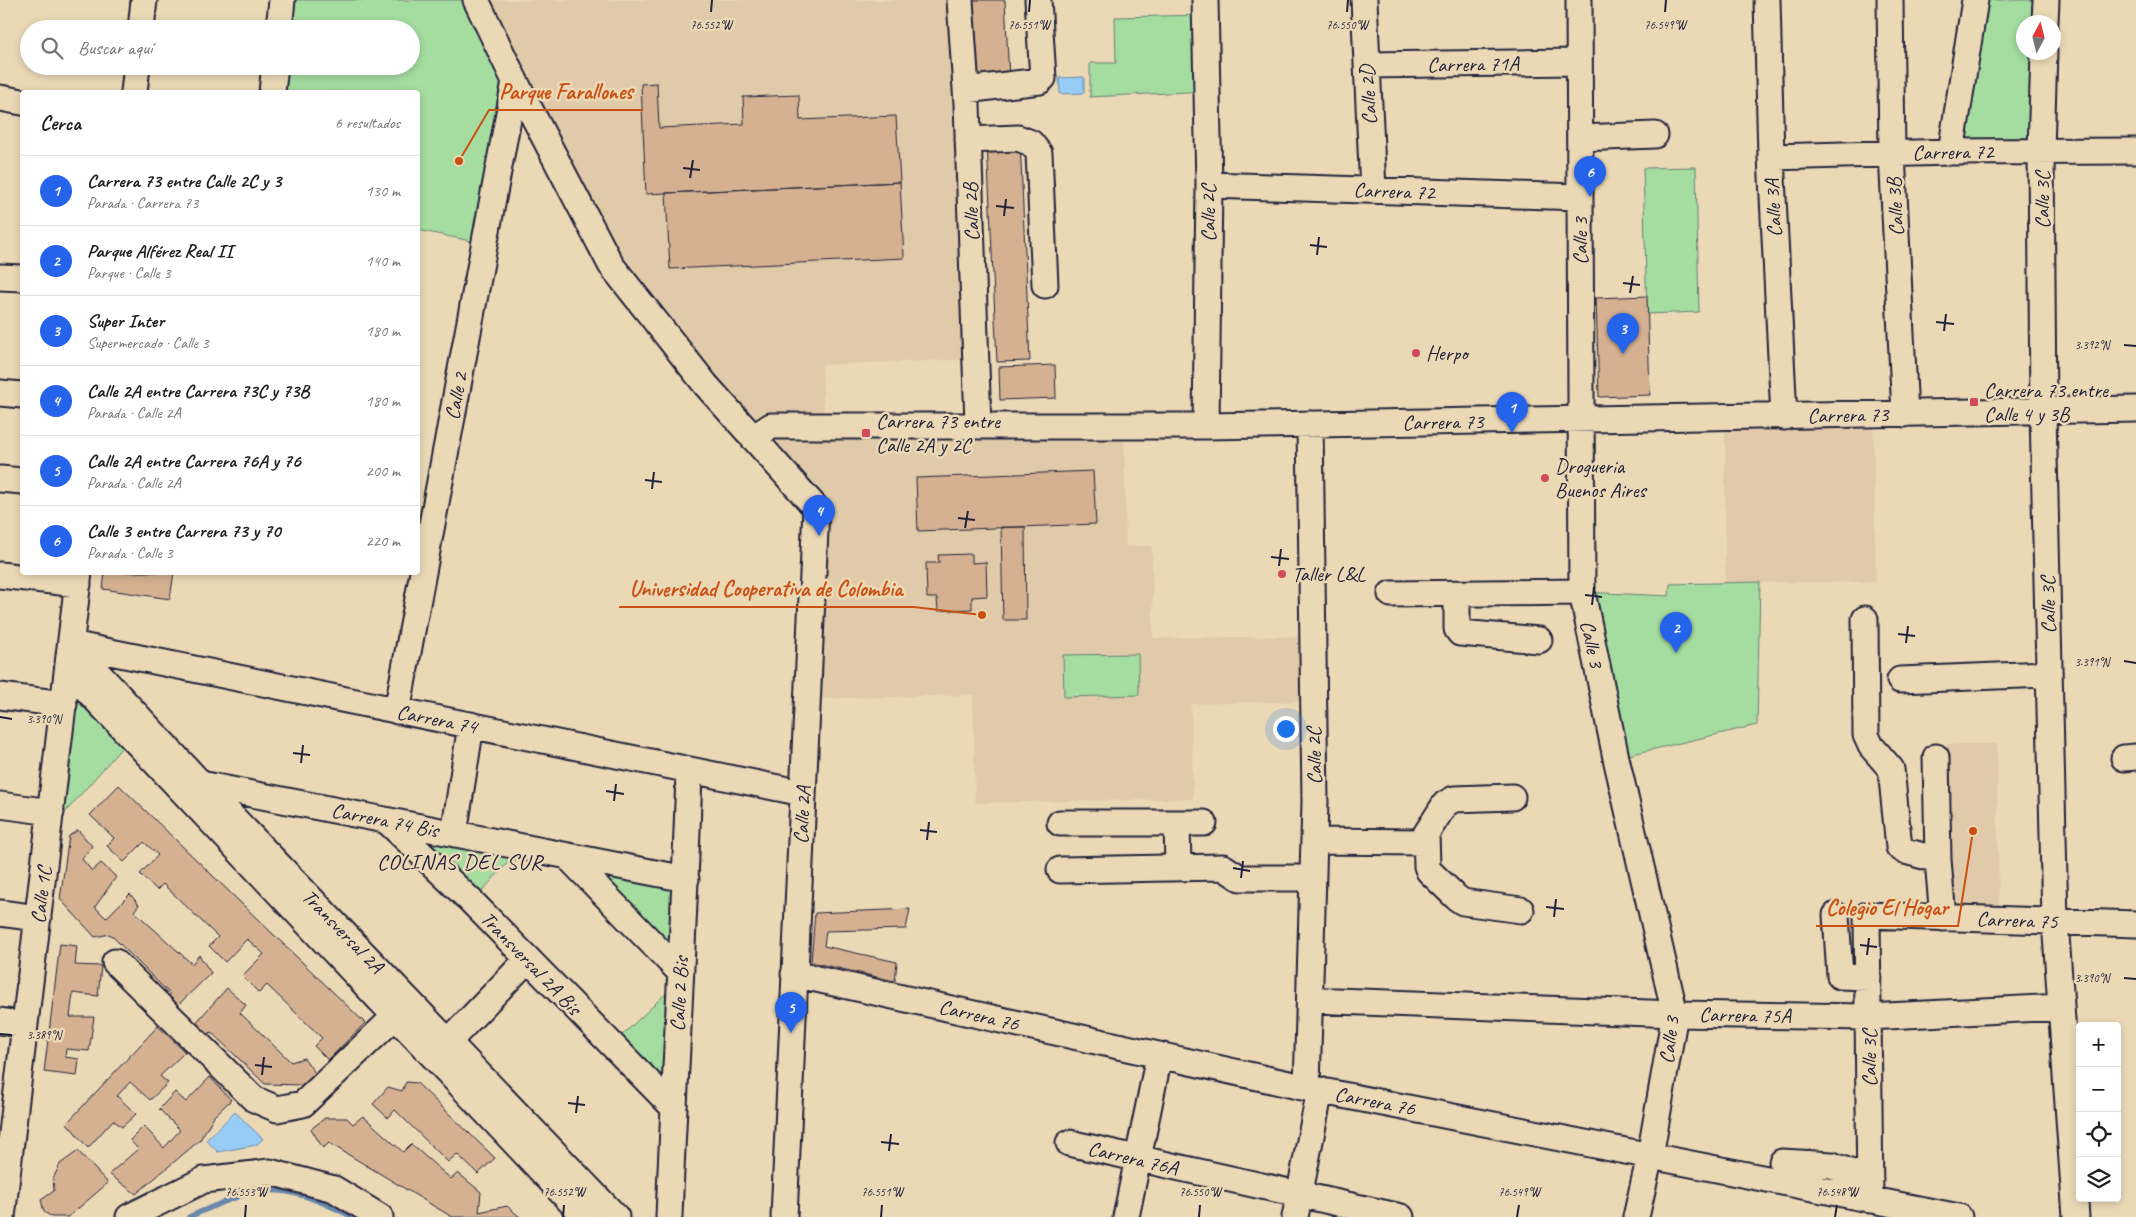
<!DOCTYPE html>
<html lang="es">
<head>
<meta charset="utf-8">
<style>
  :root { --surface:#fff; --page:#f6f6f6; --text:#202124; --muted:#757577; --line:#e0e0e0; --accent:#2563eb }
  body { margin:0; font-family:Caveat,sans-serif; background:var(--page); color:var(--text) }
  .controls { position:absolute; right:15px; bottom:15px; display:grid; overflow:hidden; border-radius:5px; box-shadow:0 2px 8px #0003 }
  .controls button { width:45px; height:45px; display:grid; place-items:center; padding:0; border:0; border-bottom:1px solid var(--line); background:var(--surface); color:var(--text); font:25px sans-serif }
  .compass { position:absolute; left:2016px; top:15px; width:45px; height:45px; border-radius:50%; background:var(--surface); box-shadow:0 2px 8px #0003; rotate:7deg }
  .you { position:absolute; left:1285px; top:728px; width:18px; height:18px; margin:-12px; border:4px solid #fff; border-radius:50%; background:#1a73e8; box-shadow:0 0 0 8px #1a73e833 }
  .badge { display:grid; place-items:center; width:32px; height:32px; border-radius:50%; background:var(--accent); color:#fff; font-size:16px; font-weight:700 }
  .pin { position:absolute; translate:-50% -41px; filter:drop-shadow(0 1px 2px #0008) }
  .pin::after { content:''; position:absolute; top:26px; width:18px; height:15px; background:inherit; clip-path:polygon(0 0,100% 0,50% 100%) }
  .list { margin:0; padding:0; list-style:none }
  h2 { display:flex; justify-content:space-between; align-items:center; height:65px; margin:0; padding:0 20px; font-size:21px }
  h2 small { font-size:16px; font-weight:400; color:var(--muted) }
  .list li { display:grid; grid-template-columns:32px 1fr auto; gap:15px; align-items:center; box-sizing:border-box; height:70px; padding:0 20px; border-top:1px solid var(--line) }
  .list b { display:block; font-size:19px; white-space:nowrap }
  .list p { margin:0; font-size:16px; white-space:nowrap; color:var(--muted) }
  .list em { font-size:16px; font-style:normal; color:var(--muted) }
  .icon { flex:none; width:28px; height:28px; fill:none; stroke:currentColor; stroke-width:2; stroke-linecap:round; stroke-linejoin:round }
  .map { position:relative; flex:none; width:2136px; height:1217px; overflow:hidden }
  .search { position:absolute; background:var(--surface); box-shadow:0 2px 8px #0003; left:20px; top:20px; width:400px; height:55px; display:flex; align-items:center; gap:12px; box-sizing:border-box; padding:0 18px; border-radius:28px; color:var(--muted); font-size:19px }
  .panel { position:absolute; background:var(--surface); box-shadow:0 2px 8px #0003; left:20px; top:90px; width:400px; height:485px; border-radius:5px }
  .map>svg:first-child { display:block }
  .built { fill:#e0caa9 }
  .green { fill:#a5dda1; stroke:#64806e }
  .water { fill:#97ccf5; stroke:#6888ab }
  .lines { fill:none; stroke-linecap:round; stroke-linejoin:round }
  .stream { stroke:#6888ab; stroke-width:5.5 }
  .building { fill:#d5b191; stroke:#22223b }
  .minor-casing { stroke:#22223b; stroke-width:29 }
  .minor { stroke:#ebd9b6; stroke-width:25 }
  .ticks { fill:none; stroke:#22223b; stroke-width:2 }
  .poi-dot { fill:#d1495b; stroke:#ebd9b6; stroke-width:2 }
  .labels { text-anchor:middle; stroke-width:5; stroke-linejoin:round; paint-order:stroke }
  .street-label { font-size:21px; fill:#22223b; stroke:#ebd9b6 }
  .poi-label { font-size:21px; fill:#22223b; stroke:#ebd9b6; text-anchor:start }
  .neighbourhood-label { font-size:22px; letter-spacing:1px; fill:#22223b; stroke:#ebd9b6 }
  .ticks-label { font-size:12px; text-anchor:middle; fill:#22223b; stroke:#ebd9b6; stroke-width:5; stroke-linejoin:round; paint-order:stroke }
  .leader { fill:none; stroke:#ca5113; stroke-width:2 }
  .callout-dot { fill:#ca5113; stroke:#ebd9b6; stroke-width:2 }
  .callout-label { font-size:22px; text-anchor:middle; font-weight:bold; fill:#ca5113; stroke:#ebd9b6; stroke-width:5; stroke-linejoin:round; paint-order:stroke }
</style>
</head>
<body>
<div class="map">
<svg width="2136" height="1217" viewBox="0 0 2136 1217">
  <rect width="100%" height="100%" fill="#ebd9b6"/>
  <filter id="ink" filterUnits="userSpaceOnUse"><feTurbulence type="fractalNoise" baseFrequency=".02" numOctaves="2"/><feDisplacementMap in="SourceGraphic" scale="10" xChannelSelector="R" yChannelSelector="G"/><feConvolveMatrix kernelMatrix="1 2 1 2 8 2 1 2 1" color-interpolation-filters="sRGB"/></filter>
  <g filter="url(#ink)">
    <!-- built -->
    <path class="built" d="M476,0h484l16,359 -154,6 2,60 300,1 2,120h26l1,92 159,-2 1,65 -122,3 2,95 -218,4 -2,-108 -165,4 8,-191 -205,-243z
      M1873,415l3,167 -151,1v-165z
      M1946,744h51l2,176 -51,-2z"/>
    <!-- green -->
    <path class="green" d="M282,0h194l39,81 -30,163 -67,-14v-138h-146l3,-26h136v-37h-132z
      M1975,0h71l-1,22h-21v30l20,1 -3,97 -90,2z
      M1206,15l1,76 -117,6v-34h26l-1,-46z
      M1696,167l3,145 -52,2 -4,-146z
      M1760,582l-3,143 -141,33 -34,-166 87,4 1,-12z
      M1138,654l1,41 -75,2 -1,-42z
      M68,670l63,67 -83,95z
      M387,821l135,26 -50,55z
      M567,856l119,23 -7,92z
      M679,981l-5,127 -62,-63z"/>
    <!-- water -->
    <path class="water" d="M1084,77v16l-24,1 -1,-16z
      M235,1112l28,27 -7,6 -38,7 -12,-12z"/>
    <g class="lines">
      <!-- stream -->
      <path class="stream" d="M189,1217c18,-8 38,-17 57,-23 38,-11 74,6 107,23"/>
    </g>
    <!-- building -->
    <path class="building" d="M973,0h32l4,78 -32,1z
      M657,83l2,45 85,-4 -1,-27 56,-2 1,25 96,-4 4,66 -254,12 -5,-110z
      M1020,141l10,220 -33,1 -10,-220z
      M900,182l4,76 -234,11 -4,-76z
      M1647,296l3,99 -51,2 -3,-99z
      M1055,365l1,33 -56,2 -1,-33z
      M1093,471l3,53 -178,7 -2,-53z
      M1001,527h24l1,93h-23z
      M972,554v9l14,-1 1,34 -15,1v12l-34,2 -1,-13h-10l-1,-35h13l-1,-8z
      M105,572h69l-4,27 -67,-10z
      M119,785l246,238 -37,37 -14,-14 8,-8 -55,-53 -8,8 -17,-17 22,-22 -17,-15 -22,23 -16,-16 9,-9 -55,-53 -6,6 -17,-16 18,-19 -14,-13 -20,20 -17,-16 7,-8 -24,-23z
      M78,830l14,16 -10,13 10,12 9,-8 15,14 -21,30 11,11 24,-24 9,11 -5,6 58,53 7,-9 12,18 -37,36 -10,-9 6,-6 -60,-60 -15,3 -35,-38 9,-63z
      M910,909l-4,20 -80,2 -2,15 73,16 -2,19 -84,-19 4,-49z
      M60,944l17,2 -2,19 26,1 -3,30 -25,-3 -3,24h24l-5,34 -23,-2 -1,8 14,2 -2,17 -33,-4z
      M227,988l19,17 -6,8 51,49 13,-4 12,16 -14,11 -37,-1 -54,-52 -7,6 -11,-12z
      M158,1026l27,26 -25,24 8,7 -18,17 -20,-18 -13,14 19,18 -14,13 -9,-7 -25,28 -21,-25z
      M210,1077l21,23 -17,16 -14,24 -64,54 -27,-20 29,-25 -8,-9 14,-14 20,22 16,-18 -21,-21 16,-17 11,10z
      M406,1082l11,1 78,75 -17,16 -21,-20 -9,8 -53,-52 -7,8 -15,-14 15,-17 14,4z
      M363,1116l40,36 8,-8 40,35 7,-6 23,19 -2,20 28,-6 13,11h-68l-123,-74 -6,5 -12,-19 14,-11h22l6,6z
      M78,1151l30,32 -40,34h-16l-8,-5 -3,-12 13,-9 -1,-12 7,-15z"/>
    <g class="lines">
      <!-- minor casing -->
      <g class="minor-casing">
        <path id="minor" d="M476,0l39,81 96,184 95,120 110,123 -32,709
          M960,0l7,104 11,320
          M1205,0l4,185 -3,241
          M1364,0l9,190
          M1579,0l3,592 34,166 59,256 -25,142 -14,61
          M1767,0l4,157 13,260
          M1890,0l2,153 13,261
          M2045,22l1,-22
          M141,29l3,-29
          M279,29l3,-29
          M2044,52l-3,98 2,263 12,508 21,296
          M1367,65l212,-3
          M966,90l74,-9 3,-3 -5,-78
          M134,92l3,-26
          M272,92l3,-26
          M0,98l22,4
          M1580,138l75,-3
          M968,140l50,-2 13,5 8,10 6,132
          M1951,152l24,-152
          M1771,157l180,-5 185,-1
          M1209,185l371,12
          M0,277l22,1
          M0,393l22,2
          M753,438l18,-12h435l930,-17
          M0,479l22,2
          M0,575l78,9
          M1391,594l191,-2
          M1457,594v35l3,4 79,7
          M1865,619l1,116 5,11 20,23 8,78 6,4 33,9
          M71,644l130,140 415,433
          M71,644l732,149
          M68,670l517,547
          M1900,680l149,-6
          M0,696l64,8
          M397,711l118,-630
          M1936,757l2,103 5,58
          M2124,758l12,-1
          M201,784l485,95
          M1512,797l-58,2 -9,5 -19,30 1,32 2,5 28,27 6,4 58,8
          M0,805l51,7
          M387,821l85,81 202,206
          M1060,823h144
          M1177,823l1,43
          M454,834l17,-109
          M1314,841l111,1
          M567,856l112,115
          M1060,870l163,-3 17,11h72
          M0,913l38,5
          M1836,915l4,61 28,1
          M115,962l139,137 23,10 26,-5 104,-99
          M794,974l513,114 652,129
          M1310,1000l365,14 193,3 193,-10
          M0,1021l25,4
          M449,1041l79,-82
          M1307,1088l8,-286 -5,-378
          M1069,1143l332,74
          M1782,1162l50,3 38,15
          M1870,1200l-3,-285 269,9
          M2,1217l77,-645
          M129,1217l75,-37 66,-8 64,17 46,28
          M669,1217c6,-149 16,-298 20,-447
          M1126,1217l33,-161
          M1295,1217l25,-127"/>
      </g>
      <!-- minor -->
      <use href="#minor" class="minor"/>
    </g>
  </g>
  <!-- ticks -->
  <path class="ticks" d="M711,12l1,-12M1029,12l1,-12M1347,12l1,-12M1665,12l1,-12M683,168l17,2M690,178l3,-18M996,206l18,2M1004,216l2,-17M1310,245l17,2M1317,255l2,-18M1623,283l17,2M1630,293l3,-17M1936,322l18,2M1944,331l2,-17M2124,345l12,1M645,480l17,2M652,489l2,-17M958,518l17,2M965,528l3,-17M1271,557l18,2M1279,566l2,-17M1585,595l17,2M1592,605l2,-18M1898,634l17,2M1906,643l2,-17M2124,661l12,2M0,717l12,2M293,753l17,2M301,763l2,-18M606,791l18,3M614,801l2,-17M920,830l17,2M927,840l2,-18M1233,868l17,3M1241,878l2,-17M1546,907l18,2M1554,917l2,-18M1860,945l17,2M1867,955l2,-17M2124,978l12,1M0,1034l12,1M255,1065l17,2M262,1075l2,-18M568,1103l17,2M576,1113l2,-17M881,1142l18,2M889,1151l2,-17M245,1217l1,-12M563,1217l1,-12M881,1217l1,-12M1199,1217l1,-12M1517,1217l2,-12M1835,1217l2,-12"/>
  <!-- markers -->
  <g class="poi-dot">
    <circle cx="1416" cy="353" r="5"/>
    <rect x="1969" y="397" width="10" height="10" rx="2.5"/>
    <rect x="861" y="428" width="10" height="10" rx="2.5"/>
    <circle cx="1545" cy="478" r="5"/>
    <circle cx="1282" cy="574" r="5"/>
  </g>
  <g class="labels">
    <!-- street labels -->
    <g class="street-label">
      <text transform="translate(1473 64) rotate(-1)" y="7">Carrera 71A</text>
      <text transform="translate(1368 95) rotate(-93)" y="7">Calle 2D</text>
      <text transform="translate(1953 152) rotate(-1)" y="7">Carrera 72</text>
      <text transform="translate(1394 191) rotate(2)" y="7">Carrera 72</text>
      <text transform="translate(2042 200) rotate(-90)" y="7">Calle 3C</text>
      <text transform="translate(1895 207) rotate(-93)" y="7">Calle 3B</text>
      <text transform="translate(1773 208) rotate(-93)" y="7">Calle 3A</text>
      <text transform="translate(971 212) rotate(-92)" y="7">Calle 2B</text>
      <text transform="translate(1208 213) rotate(-90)" y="7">Calle 2C</text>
      <text transform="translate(1580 241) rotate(-90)" y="7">Calle 3</text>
      <text transform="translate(456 396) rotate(-79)" y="7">Calle 2</text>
      <text transform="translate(1848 415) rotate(-1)" y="7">Carrera 73</text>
      <text transform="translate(1443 422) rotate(-1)" y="7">Carrera 73</text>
      <text transform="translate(2048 605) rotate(-91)" y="7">Calle 3C</text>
      <text transform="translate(1592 644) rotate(78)" y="7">Calle 3</text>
      <text transform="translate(437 719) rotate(11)" y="7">Carrera 74</text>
      <text transform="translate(1314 756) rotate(-91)" y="7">Calle 2C</text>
      <text transform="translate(802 815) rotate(-87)" y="7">Calle 2A</text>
      <text transform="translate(385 820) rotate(11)" y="7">Carrera 74 Bis</text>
      <text transform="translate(41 895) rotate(-83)" y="7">Calle 1C</text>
      <text transform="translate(2017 920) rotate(2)" y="7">Carrera 75</text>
      <text transform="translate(343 931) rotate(46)" y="7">Transversal 2A</text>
      <text transform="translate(531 963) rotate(46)" y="7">Transversal 2A Bis</text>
      <text transform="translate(679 994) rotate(-87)" y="7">Calle 2 Bis</text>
      <text transform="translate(979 1015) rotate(13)" y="7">Carrera 76</text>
      <text transform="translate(1745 1015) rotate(1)" y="7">Carrera 75A</text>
      <text transform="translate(1669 1040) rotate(-83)" y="7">Calle 3</text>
      <text transform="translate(1869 1058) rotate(-90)" y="7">Calle 3C</text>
      <text transform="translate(1375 1101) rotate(11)" y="7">Carrera 76</text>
      <text transform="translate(1133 1158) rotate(13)" y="7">Carrera 76A</text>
    </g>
    <!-- poi labels -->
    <g class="poi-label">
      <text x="1426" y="360">Herpo</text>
      <text x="1984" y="397">Carrera 73 entre<tspan x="1984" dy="24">Calle 4 y 3B</tspan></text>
      <text x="876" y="428">Carrera 73 entre<tspan x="876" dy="24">Calle 2A y 2C</tspan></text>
      <text x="1555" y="473">Drogueria<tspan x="1555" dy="24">Buenos Aires</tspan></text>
      <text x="1292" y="581">Taller L&amp;L</text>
    </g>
    <!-- neighbourhood labels -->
    <g class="neighbourhood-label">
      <text x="460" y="869">COLINAS DEL SUR</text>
    </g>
  </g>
  <g class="ticks-label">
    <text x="711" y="29">76.552°W</text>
    <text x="1029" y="29">76.551°W</text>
    <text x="1347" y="29">76.550°W</text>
    <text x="1665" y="29">76.549°W</text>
    <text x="2092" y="349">3.392°N</text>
    <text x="2092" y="666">3.391°N</text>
    <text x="44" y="723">3.390°N</text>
    <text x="2092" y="982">3.390°N</text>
    <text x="44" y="1039">3.389°N</text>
    <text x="246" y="1196">76.553°W</text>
    <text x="564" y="1196">76.552°W</text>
    <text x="882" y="1196">76.551°W</text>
    <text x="1200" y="1196">76.550°W</text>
    <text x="1519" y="1196">76.549°W</text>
    <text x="1837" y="1196">76.548°W</text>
  </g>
  <!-- callouts -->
  <path class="leader" d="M459 161L489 110H643M982 615L914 607H619M1973 831L1958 926H1816"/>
  <g class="callout-dot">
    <circle cx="459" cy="161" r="5"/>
    <circle cx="982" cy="615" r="5"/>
    <circle cx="1973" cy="831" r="5"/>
  </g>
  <g class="callout-label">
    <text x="566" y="99">Parque Farallones</text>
    <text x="766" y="596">Universidad Cooperativa de Colombia</text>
    <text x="1887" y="915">Colegio El Hogar</text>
  </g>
</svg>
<div class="controls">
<button>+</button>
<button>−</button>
<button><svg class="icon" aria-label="locate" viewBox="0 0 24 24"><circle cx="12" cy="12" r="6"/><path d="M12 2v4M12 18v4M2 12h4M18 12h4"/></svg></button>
<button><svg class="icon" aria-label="layers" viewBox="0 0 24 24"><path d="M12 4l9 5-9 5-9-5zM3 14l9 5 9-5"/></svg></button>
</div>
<svg class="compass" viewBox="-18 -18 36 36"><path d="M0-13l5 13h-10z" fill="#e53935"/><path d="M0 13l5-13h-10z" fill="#757577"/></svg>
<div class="you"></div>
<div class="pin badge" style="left:1512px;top:433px">1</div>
<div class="pin badge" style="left:1676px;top:653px">2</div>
<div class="pin badge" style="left:1623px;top:354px">3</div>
<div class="pin badge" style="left:819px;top:536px">4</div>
<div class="pin badge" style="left:791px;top:1033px">5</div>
<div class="pin badge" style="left:1590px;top:197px">6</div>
<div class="search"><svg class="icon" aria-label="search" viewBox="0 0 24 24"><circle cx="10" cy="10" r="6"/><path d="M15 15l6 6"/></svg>Buscar aquí</div>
<section class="panel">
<h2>Cerca<small>6 resultados</small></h2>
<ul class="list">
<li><span class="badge">1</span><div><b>Carrera 73 entre Calle 2C y 3</b><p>Parada · Carrera 73</p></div><em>130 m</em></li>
<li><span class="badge">2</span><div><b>Parque Alférez Real II</b><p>Parque · Calle 3</p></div><em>140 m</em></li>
<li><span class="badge">3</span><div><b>Super Inter</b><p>Supermercado · Calle 3</p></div><em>180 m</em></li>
<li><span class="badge">4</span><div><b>Calle 2A entre Carrera 73C y 73B</b><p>Parada · Calle 2A</p></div><em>180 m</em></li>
<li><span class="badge">5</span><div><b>Calle 2A entre Carrera 76A y 76</b><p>Parada · Calle 2A</p></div><em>200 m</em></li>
<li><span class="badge">6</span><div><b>Calle 3 entre Carrera 73 y 70</b><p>Parada · Calle 3</p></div><em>220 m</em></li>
</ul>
</section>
</div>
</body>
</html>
